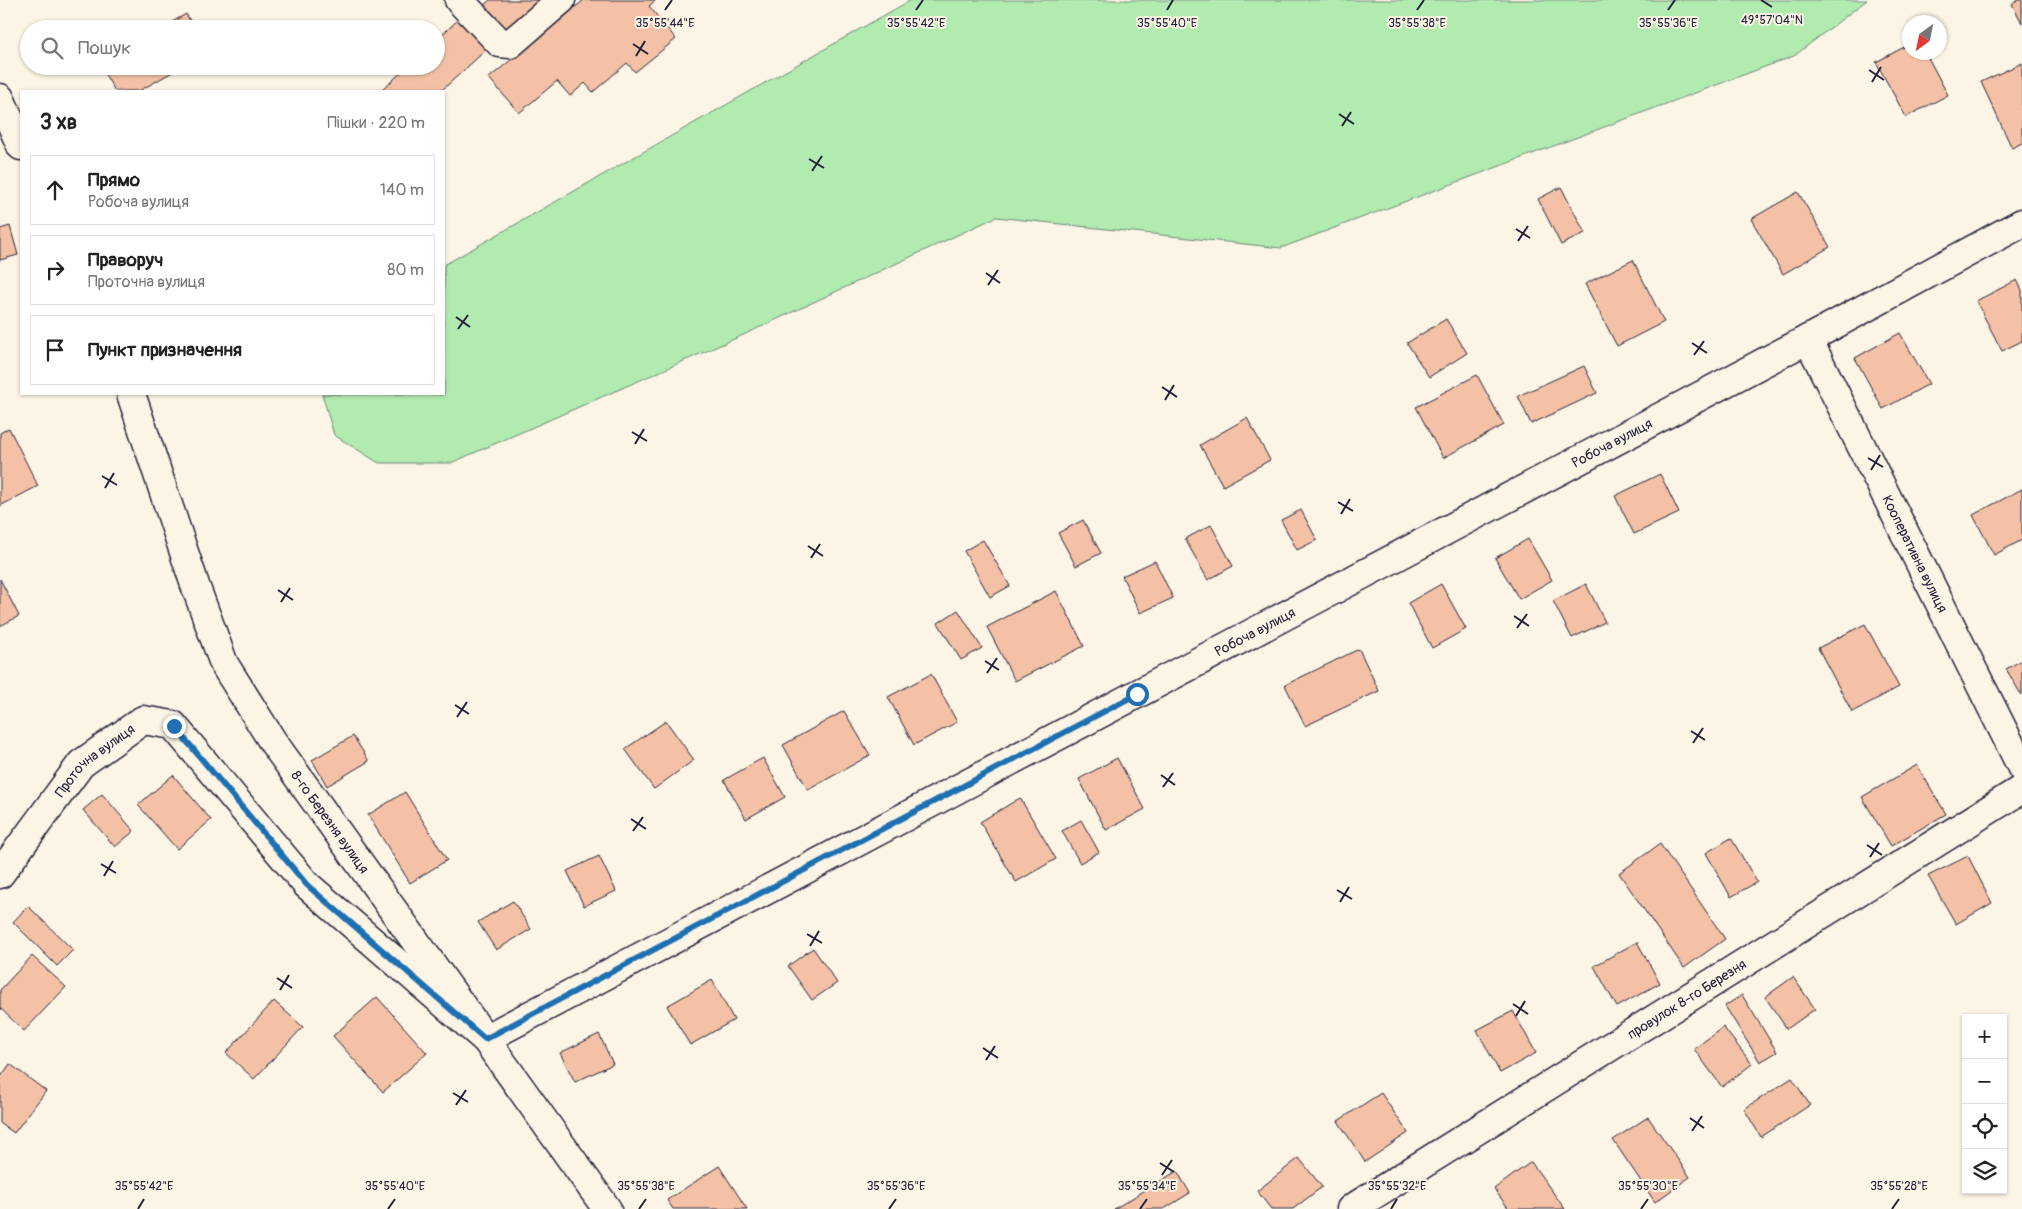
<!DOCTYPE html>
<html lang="uk">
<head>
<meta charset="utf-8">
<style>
  :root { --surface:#fff; --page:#f6f6f6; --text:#222; --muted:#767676; --line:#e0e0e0 }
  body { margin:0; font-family:Pangolin,sans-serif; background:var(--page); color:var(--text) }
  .controls { position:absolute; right:15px; bottom:15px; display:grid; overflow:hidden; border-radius:0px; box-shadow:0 1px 4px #0004 }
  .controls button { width:45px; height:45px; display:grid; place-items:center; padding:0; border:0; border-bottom:1px solid var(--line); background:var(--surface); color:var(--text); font:25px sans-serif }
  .compass { position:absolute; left:1902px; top:15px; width:45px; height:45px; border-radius:50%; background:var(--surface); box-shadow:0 1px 4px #0004; rotate:213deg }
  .stop { position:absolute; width:15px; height:15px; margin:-11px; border:4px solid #1f6fb2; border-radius:50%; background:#fff }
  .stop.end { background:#1f6fb2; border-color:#fff; box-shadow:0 1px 5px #0008 }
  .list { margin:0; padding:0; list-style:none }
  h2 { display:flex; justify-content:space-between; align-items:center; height:65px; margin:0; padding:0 20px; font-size:21px }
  h2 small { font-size:16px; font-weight:400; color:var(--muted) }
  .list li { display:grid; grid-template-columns:32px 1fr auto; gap:15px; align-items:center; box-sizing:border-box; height:70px; margin:0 10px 10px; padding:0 10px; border:1px solid var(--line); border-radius:0px }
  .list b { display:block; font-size:19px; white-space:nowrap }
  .list p { margin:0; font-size:16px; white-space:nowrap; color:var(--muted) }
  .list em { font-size:16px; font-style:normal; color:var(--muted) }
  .icon { flex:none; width:28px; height:28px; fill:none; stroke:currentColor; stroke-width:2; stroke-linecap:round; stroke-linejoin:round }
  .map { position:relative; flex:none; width:2022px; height:1209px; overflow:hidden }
  .search { position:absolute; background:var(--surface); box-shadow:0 1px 4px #0004; left:20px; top:20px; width:425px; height:55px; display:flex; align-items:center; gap:12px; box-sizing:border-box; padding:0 18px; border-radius:28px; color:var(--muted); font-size:19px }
  .panel { position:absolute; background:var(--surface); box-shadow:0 1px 4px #0004; left:20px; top:90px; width:425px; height:305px; border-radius:0px }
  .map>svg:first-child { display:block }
  .green { fill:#b1ebb0; stroke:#6a8676 }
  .building { fill:#f5c1a6; stroke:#22223b }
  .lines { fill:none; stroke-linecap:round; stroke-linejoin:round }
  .minor-casing { stroke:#22223b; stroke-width:31 }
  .minor { stroke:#fcf5e5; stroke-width:28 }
  .route { stroke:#1f6fb2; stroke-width:6 }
  .ticks { fill:none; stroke:#22223b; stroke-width:2 }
  .labels { text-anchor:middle; stroke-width:4; stroke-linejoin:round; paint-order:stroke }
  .street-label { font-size:14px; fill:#22223b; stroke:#fcf5e5 }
  .ticks-label { font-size:12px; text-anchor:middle; fill:#22223b; stroke:#fcf5e5; stroke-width:4; stroke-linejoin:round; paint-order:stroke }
</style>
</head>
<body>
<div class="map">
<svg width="2022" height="1209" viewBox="0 0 2022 1209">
  <rect width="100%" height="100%" fill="#fcf5e5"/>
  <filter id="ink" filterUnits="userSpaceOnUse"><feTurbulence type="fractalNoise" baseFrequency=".02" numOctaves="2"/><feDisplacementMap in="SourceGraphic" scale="10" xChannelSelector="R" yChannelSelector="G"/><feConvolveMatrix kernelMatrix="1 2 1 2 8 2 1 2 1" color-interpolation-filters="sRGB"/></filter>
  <g filter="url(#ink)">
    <!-- green -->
    <path class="green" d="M911,0h956l-73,56 -513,192 -285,-31 -255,119 -290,127h-72l-45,-28 -12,-41h122v-129z"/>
    <!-- building -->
    <path class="building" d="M490,0h52l-34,32 -25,-26z
      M584,0h72l-7,6 27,33 -41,33 -8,-9 -34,29 -8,-9 -15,13 -13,-15 -38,32 -30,-35z
      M2019,0h3v23l-10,-19z
      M186,14l9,15h-35z
      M459,19l28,30 -46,42h-60l27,-25h28v-26z
      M1910,44v8h15l23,43 -42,22 -30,-55z
      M2022,63v80l-10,5 -31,-66z
      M100,66h83l-44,25h-24z
      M1561,187l24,46 -24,12 -23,-46z
      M1798,192l32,55 -47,27 -32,-55z
      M10,226l8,29 -18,5v-31z
      M1633,260l31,62 -47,24 -32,-62z
      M2017,280l5,10v51l-20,10 -26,-50z
      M1446,319l21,34 -38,24 -22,-34z
      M1900,333l29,51 -46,25 -28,-51z
      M1584,366l13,27 -66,31 -13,-28z
      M1477,375l27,50 -61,33 -27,-51z
      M1247,418l23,42 -47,26 -23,-41z
      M9,428l29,58 -38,20v-73z
      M1660,474l19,39 -45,21 -19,-38z
      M2022,489v51l-28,15 -21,-40z
      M1301,510l16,30 -20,10 -16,-30z
      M1083,520l18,33 -25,13 -18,-33z
      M1211,525l22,41 -25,14 -23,-41z
      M1528,539l24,41 -33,19 -24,-41z
      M983,540l27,46 -20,11 -26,-46z
      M1155,561l18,37 -33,15 -18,-37z
      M0,579l19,37 -19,10z
      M1441,584l25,45 -34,19 -24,-45z
      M1586,584l19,38 -33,16 -19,-37z
      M1056,591l28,55 -69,35 -28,-54z
      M958,610l24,38 -21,12 -23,-37z
      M1865,624l34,63 -47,25 -34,-64z
      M1359,649l20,42 -74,35 -20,-41z
      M2022,660v36l-16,-27z
      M931,674l26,48 -43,23 -26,-48z
      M844,711l26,44 -62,35 -25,-45z
      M666,721l28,39 -40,29 -29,-40z
      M353,736l16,25 -42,25 -15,-26z
      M763,758l22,39 -39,22 -22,-39z
      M1117,758l28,51 -39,21 -27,-51z
      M1917,765l29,49 -55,32 -29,-49z
      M173,775l38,45 -34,29 -39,-44z
      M405,792l42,68 -37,23 -42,-68z
      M102,794l32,37 -19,16 -32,-37z
      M1020,798l36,61 -40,23 -36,-60z
      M1081,820l18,32 -19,11 -18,-32z
      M1731,838l26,44 -26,15 -25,-44z
      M1660,844l65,95 -41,29 -65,-95z
      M599,856l17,35 -32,15 -17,-35z
      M1968,856l24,47 -36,21 -28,-48z
      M513,901l18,28 -35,21 -18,-28z
      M28,906l45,44 -16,16 -44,-44z
      M1637,942l23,41 -43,24 -23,-41z
      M813,948l24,35 -25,17 -24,-34z
      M32,956l34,31 -42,44 -24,-23v-18z
      M1793,977l22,32 -28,20 -22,-32z
      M712,980l22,40 -44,25 -23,-39z
      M1742,995l35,57 -17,10 -35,-56z
      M377,997l50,56 -44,39 -50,-56z
      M274,1001l29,26 -49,52 -28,-26z
      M1513,1011l23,42 -36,20 -23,-43z
      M1723,1027l29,37 -30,23 -28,-38z
      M599,1034l14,30 -38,18 -15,-29z
      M10,1064l36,27 -32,42 -14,-10v-45z
      M1792,1078l18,27 -49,32 -17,-28z
      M1381,1093l27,40 -43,29 -27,-41z
      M1648,1117l42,60 -35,25 -42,-62z
      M1299,1158l23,29 -29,22h-22l-14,-18z
      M1531,1162l34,47h-56l-15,-20z
      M719,1166l28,43h-74l-6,-9z
      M1177,1171l13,22 -26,16h-50z"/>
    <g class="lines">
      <!-- minor casing -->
      <g class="minor-casing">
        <g id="minor">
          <path d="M459,0l41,43 10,1 51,-44"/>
          <path d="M0,98l21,48"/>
          <path id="s1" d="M1808,339l214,429"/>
          <path id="s2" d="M131,394l64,191 29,79 49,78 334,467"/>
          <path id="s3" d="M0,874l81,-110 62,-44 30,5 134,160 178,154 1323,-700 214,-116"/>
          <path id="s4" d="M1351,1209l671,-420"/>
        </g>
      </g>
      <!-- minor -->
      <use href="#minor" class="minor"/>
    </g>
  </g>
  <g class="lines" filter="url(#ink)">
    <!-- route -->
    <path class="route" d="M174,726l133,159 178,154 652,-345"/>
  </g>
  <!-- ticks -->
  <path class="ticks" d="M1761,0l11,7M665,10l7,-10M916,10l7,-10M1167,10l6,-10M1417,10l7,-10M1668,10l7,-10M633,44l15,10M636,56l9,-15M1869,70l15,10M1872,82l9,-15M1339,114l15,10M1342,126l9,-14M809,159l15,9M812,171l10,-15M1516,229l14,9M1518,241l10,-15M986,273l14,10M988,285l10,-15M456,317l14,10M458,329l10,-14M1692,343l15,10M1694,355l10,-14M1162,387l15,10M1165,400l9,-15M632,432l15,9M635,444l9,-15M1868,458l15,9M1871,470l9,-15M102,476l15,9M105,488l9,-15M1338,502l15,9M1341,514l9,-15M808,546l15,10M811,558l9,-14M278,590l15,10M281,602l9,-14M1514,616l15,10M1517,628l10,-14M985,661l14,9M987,673l10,-15M455,705l14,9M457,717l10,-15M1691,731l14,9M1693,743l10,-15M1161,775l14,10M1163,787l10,-14M631,819l15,10M633,831l10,-14M1867,845l15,10M1870,857l9,-14M101,864l15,9M104,876l9,-15M1337,890l15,9M1340,902l9,-15M807,934l15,9M810,946l9,-15M277,978l15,10M280,990l9,-15M1513,1004l15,10M1516,1016l9,-15M983,1048l15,10M986,1060l9,-14M453,1093l15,9M456,1105l10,-15M1690,1118l14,10M1692,1131l10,-15M1160,1163l14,9M1162,1175l10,-15M138,1209l6,-10M388,1209l7,-10M639,1209l7,-10M889,1209l7,-10M1140,1209l7,-10M1391,1209l6,-10M1641,1209l7,-10M1892,1209l7,-10"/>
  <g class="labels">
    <!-- street labels -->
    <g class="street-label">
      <text dy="5" stroke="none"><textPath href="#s3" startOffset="1962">Робоча вулиця</textPath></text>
      <text dy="5" stroke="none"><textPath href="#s1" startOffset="240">Кооперативна вулиця</textPath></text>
      <text dy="5" stroke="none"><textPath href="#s3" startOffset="1558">Робоча вулиця</textPath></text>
      <text dy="5" stroke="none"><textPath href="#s3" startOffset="149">Проточна вулиця</textPath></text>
      <text dy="5" stroke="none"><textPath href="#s2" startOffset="476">8-го Березня вулиця</textPath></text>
      <text dy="5" stroke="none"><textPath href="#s4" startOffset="396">провулок 8-го Березня</textPath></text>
    </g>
  </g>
  <g class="ticks-label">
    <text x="1772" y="24">49°57'04"N</text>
    <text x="665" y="27">35°55'44"E</text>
    <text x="916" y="27">35°55'42"E</text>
    <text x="1167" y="27">35°55'40"E</text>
    <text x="1417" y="27">35°55'38"E</text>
    <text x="1668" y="27">35°55'36"E</text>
    <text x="144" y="1190">35°55'42"E</text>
    <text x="395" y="1190">35°55'40"E</text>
    <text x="646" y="1190">35°55'38"E</text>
    <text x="896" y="1190">35°55'36"E</text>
    <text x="1147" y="1190">35°55'34"E</text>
    <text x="1397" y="1190">35°55'32"E</text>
    <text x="1648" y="1190">35°55'30"E</text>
    <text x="1899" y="1190">35°55'28"E</text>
  </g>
</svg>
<div class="controls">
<button>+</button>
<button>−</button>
<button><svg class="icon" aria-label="locate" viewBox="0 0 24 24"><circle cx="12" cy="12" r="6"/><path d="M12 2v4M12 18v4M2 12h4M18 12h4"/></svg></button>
<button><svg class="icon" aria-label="layers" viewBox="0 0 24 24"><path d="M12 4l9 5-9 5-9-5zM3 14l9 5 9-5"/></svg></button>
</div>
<svg class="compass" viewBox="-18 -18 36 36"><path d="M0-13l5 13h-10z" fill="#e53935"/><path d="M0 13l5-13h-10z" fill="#767676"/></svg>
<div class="stop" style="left:1137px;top:694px"></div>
<div class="stop end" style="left:174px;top:726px"></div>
<div class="search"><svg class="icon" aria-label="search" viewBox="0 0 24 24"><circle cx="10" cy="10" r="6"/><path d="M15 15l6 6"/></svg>Пошук</div>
<section class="panel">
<h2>3 хв<small>Пішки · 220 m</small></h2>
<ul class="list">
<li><svg class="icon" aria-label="ahead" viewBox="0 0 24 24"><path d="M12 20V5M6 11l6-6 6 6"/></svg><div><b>Прямо</b><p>Робоча вулиця</p></div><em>140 m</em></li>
<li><svg class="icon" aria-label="right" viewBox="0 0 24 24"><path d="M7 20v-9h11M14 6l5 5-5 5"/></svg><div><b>Праворуч</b><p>Проточна вулиця</p></div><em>80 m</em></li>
<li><svg class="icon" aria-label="arrive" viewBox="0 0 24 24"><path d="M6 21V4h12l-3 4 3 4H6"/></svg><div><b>Пункт призначення</b></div></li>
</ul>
</section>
</div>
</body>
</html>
